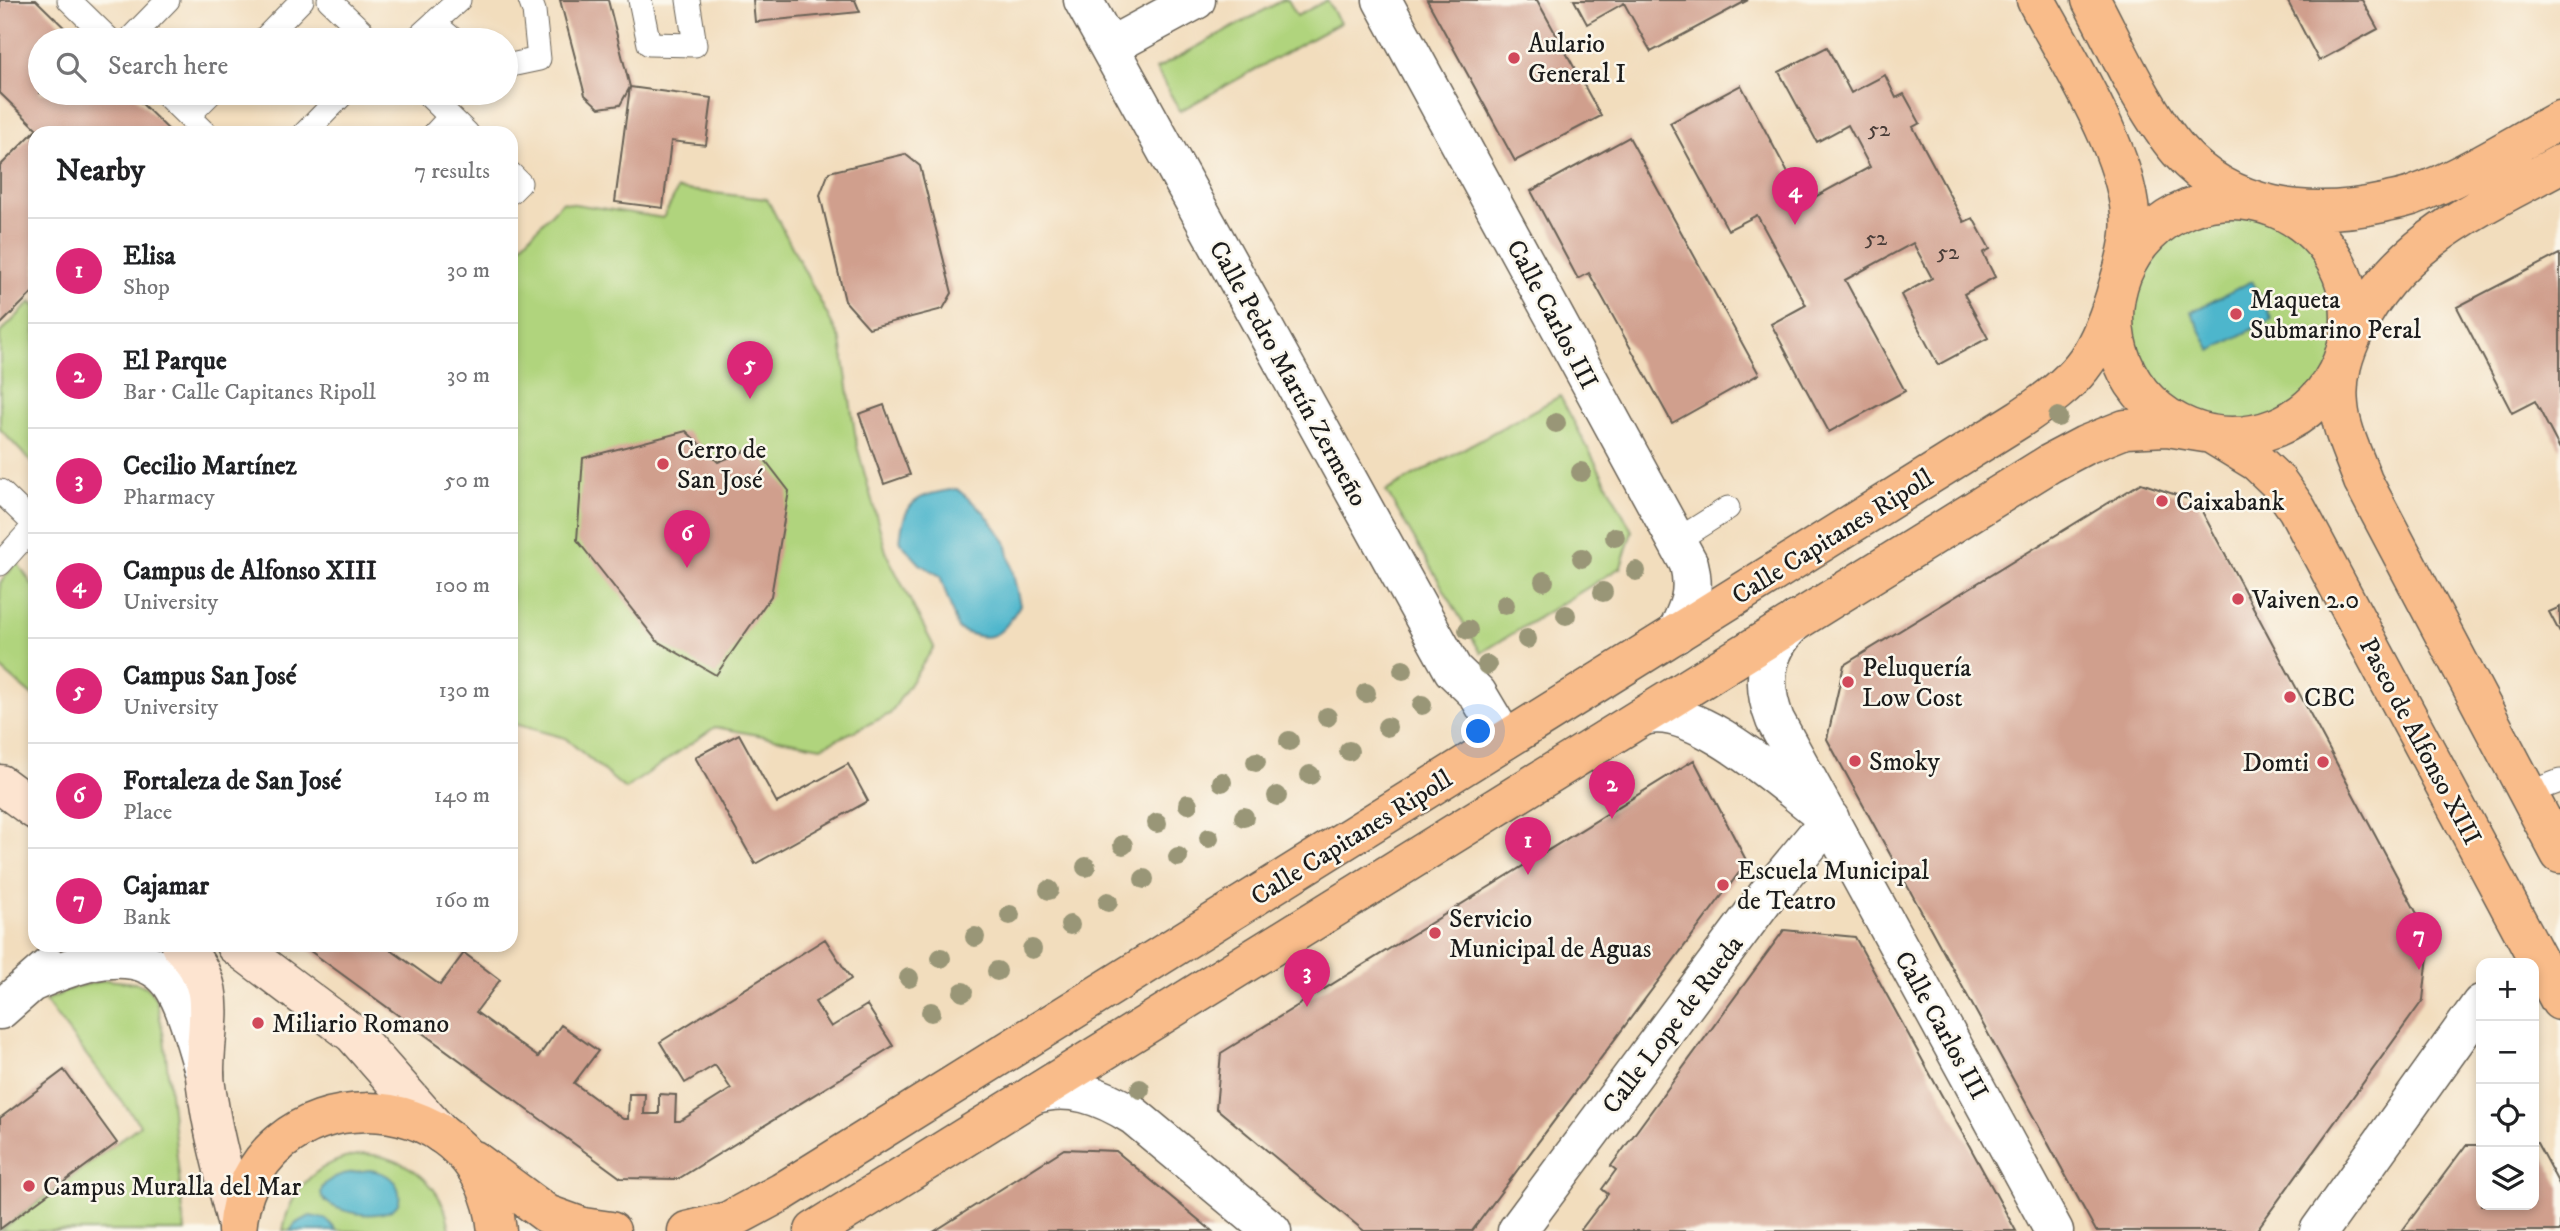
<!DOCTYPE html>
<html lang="en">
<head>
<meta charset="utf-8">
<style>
  :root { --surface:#fff; --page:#f6f6f6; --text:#202124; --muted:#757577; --line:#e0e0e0; --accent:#db2777 }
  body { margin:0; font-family:"IM FELL DW Pica",serif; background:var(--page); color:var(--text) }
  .controls { position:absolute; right:21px; bottom:21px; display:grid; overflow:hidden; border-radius:14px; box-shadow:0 4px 10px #0003 }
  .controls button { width:63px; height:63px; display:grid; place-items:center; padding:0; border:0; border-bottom:2px solid var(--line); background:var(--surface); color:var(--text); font:35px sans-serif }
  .you { position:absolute; left:1479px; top:732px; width:24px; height:24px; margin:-18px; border:5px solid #fff; border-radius:50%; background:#1a73e8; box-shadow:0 0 0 10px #1a73e833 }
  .badge { display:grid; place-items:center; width:46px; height:46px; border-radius:50%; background:var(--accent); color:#fff; font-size:23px; font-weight:700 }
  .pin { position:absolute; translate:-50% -58px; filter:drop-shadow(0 2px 4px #0008) }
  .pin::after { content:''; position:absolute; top:37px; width:24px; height:21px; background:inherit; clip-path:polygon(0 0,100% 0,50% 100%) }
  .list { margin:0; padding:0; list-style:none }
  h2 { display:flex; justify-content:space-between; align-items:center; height:91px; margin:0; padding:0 28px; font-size:30px }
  h2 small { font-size:23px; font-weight:400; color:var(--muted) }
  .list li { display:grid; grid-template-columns:46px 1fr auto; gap:21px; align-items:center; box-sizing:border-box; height:105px; padding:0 28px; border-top:2px solid var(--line) }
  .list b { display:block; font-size:26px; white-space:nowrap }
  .list p { margin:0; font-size:23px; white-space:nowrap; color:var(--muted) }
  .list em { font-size:23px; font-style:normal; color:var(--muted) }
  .icon { flex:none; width:38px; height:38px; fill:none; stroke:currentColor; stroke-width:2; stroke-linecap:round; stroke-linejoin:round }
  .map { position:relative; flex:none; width:2560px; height:1231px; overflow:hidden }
  .search { position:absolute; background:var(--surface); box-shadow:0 4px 10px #0003; left:28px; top:28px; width:490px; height:77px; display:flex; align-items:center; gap:18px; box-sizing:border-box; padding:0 24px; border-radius:38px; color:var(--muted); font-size:26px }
  .panel { position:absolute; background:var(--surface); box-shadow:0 4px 10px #0003; left:28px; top:126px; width:490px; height:826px; border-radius:21px }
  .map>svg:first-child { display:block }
  .green { fill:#b0d47d; stroke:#66784c; stroke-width:2 }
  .water { fill:#4eb6cc; stroke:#356974; stroke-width:2 }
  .building { fill:#d09f8d }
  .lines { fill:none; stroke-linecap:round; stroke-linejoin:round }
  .lane-casing { stroke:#676054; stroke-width:25 }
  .street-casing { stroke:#676054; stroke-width:41 }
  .secondary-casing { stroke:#676054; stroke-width:41 }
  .primary-casing { stroke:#676054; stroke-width:41 }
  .lane { stroke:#fff; stroke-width:23 }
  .street { stroke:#fff; stroke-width:38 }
  .secondary { stroke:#fde4d0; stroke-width:38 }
  .primary { stroke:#f9bc8a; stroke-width:38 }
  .tree { fill:#999677 }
  .poi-dot { fill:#d1495b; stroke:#fbf7ec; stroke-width:2.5 }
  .labels { text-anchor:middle; stroke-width:5; stroke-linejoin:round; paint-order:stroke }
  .number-label { font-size:23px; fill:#493d38 }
  .poi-label { font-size:26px; fill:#1c1c1c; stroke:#fbf7ec; text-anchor:start }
  .street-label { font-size:26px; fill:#1c1c1c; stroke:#fbf7ec }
</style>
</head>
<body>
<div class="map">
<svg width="2560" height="1231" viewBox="0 0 2560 1231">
  <rect width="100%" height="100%" fill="#fbf7ec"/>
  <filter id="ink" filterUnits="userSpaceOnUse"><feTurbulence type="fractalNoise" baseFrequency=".0143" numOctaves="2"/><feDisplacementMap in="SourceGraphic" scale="14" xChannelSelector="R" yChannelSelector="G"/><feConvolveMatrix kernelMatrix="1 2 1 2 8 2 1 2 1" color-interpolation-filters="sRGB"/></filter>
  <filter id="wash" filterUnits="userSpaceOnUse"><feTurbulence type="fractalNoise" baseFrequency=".00686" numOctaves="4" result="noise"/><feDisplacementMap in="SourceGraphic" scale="28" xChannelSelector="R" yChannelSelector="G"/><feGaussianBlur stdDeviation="1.57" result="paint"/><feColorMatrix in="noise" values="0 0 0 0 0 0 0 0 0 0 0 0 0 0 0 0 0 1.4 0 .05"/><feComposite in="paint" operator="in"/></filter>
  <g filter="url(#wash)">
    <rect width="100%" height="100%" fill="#f2ddbd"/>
    <!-- green -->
    <path class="green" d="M1283,0h5l9,16 30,-16 13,23 -160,88 -24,-42z
      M678,189l89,10 74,142 16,105 30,109 47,92 -44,67 -69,33 -106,-20 -90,62 -60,-51 -54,-15v-467l51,-54 101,16z
      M2117 318a115 115 0 1 1 230 0a115 115 0 1 1-230 0Z
      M31,302l4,4 -1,159 -34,-36v-96z
      M1560,396l72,135 -11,36 -140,86 -95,-162z
      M17,562l18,27v109l-35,-30v-85z
      M106,980l30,3 11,4 9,12 8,38 21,194h-185l140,-106 -95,-124 28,-13z
      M365,1154c45,4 79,31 85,77h-167c7,-45 38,-72 82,-77z"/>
    <!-- water -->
    <path class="water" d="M2252,281l20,38 -61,32 -20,-39z
      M957,489l27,23 22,30 14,63c-19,31 -27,40 -62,24l-18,-53 -20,-12 -20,-22c4,-43 17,-47 57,-53z
      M370,1170c16,2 32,12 29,31 -9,30 -112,4 -66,-23 11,-6 25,-6 37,-8z
      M310,1216l16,3 11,12h-47l5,-7z"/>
    <g id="blocks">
      <!-- building -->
      <path class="building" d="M0,0h36l41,40h-37v53h91l41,40h-137v157l-35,35v-159l37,-37 -37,-36z
        M560,0h48l22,87 -10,18 -21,3 -14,-13z
        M753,0h102l5,12 -105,10z
        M1427,0h110l64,116 -86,45z
        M1574,0h174l-97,52 -27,-49 -37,21z
        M2287,0h75l16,29 -59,32z
        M1827,47l24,46 34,-18 11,23 8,-4 16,29 -7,4 51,95 9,-4 17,31 -7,4 12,24 -31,17 24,44 -50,27 -37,-70 31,-17 -19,-35 -68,37 60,111 -76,41 -58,-108 35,-19 -49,-90 -29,15 -58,-107 71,-38 63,118 66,-36 -22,-42 -31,17 -38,-70z
        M630,87l82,11 -6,47 -35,-4 -8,67 -48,-6z
        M1629,137l130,237 -87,49 -83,-150 -11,6 -47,-88z
        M905,154l15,12 32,127 -9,16 -74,19 -24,-27 -25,-106 9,-23z
        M2559,254l1,2v193l-25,-48 -23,12 -55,-106z
        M884,405l26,70 -26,9 -25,-70z
        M686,431l32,31 37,-15 34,44 -18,105 -55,79 -59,-34 -80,-101 6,-82z
        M2141,483l56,19 233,436 -7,62 -167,231h-160l-269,-492 17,-74z
        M2560,607v26l-11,-21z
        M739,734l38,69 71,-39 20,37 -113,63 -60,-107z
        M1694,760l53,102 -275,369h-108l-148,-123 5,-55z
        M1784,930l71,7 161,294h-436l28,-37 -6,-5 14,-19 -5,-4z
        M825,939l26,40 -36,23 16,25 36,-22 26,41 -215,133 -57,-1 -319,-233h82l56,40 24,-32 36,27 -24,32 62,45 23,-32 37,26 -24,32 49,36h5l1,-25h16l-1,20h15v-20l17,1 -1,26h5l51,-32 -16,-24 -30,18 -25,-41z
        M64,1070l53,73 -117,86v-111z
        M2534,1143h3l23,43v45h-158l64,-86h15v60h53z
        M1064,1149l52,2 96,80h-277z"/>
    </g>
  </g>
  <g filter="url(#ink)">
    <use href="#blocks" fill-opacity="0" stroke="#676054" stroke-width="2"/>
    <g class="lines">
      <!-- lane casing -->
      <g class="lane-casing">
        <path id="lane" d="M69,0l41,40
          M329,0l42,40
          M640,0l9,44 46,1 -7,-45
          M435,24l19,16
          M129,40l39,-40
          M263,40l39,-40
          M415,40l44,-40
          M506,66l33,-7 -5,-48 -4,-11
          M164,93l41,40
          M426,93l41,40
          M188,116l23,-23
          M305,133l39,-40
          M435,133l15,-16
          M511,174l9,9 -9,9
          M0,491l35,34
          M1676,541l52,-33
          M0,564l35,-39
          M2528,793l32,-12"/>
      </g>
      <!-- street casing -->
      <g class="street-casing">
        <path id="street" d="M1083,0l370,670 24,23 28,47
          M1382,0l307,564c7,29 0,43 -13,70
          M1109,47l87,-47
          M1797,620c-32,28 -37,61 -22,100l279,511
          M1644,716c50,-14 135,64 174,94
          M31,983c39,-17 107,-45 140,0 16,23 25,63 34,91
          M0,1010l49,-43
          M1033,1095c36,-12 69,1 101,21l138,115
          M1517,1231l250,-336 63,-76
          M2319,1231l162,-227"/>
      </g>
      <!-- secondary casing -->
      <g class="secondary-casing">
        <path id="secondary" d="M0,784l35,26
          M180,945c42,41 25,76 25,127 0,11 2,22 4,32 6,41 19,82 28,122
          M235,945l118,89 88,100"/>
      </g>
      <!-- primary casing -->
      <g class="primary-casing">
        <path id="primary" d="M2091,0c25,47 54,112 88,151 52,59 131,68 204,52 11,-3 22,-4 31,-8 50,-18 99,-50 146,-75
          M2560,164c-81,44 -161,77 -204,164 -12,25 -20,49 -17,77 2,26 15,51 24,76l197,373
          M2114 318a118 118 0 1 1 236 0a118 118 0 1 1-236 0Z
          M474,1160l73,54 36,13 28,4
          M237,1231c12,-158 245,-159 260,0
          M687,1231l41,-10 54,-29 1239,-774c56,-38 74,-57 94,-122 6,-21 13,-41 15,-62 7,-69 -62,-174 -94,-234
          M814,1231l1235,-767 36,-19 40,-16 42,-2 44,7 46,28 21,20 19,27 263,492"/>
      </g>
      <!-- lane -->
      <use href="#lane" class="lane"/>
      <!-- street -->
      <use href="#street" class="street"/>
      <!-- secondary -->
      <use href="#secondary" class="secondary"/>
      <!-- primary -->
      <use href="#primary" class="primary"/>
    </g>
    <!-- trees -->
    <g class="tree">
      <circle cx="2058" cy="417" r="10"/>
      <circle cx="1556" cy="423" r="10"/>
      <circle cx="1581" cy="472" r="10"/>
      <circle cx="1615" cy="537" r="10"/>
      <circle cx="1582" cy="558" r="10"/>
      <circle cx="1636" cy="571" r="10"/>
      <circle cx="1544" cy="581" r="10"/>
      <circle cx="1603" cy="592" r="10"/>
      <circle cx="1505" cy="605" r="10"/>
      <circle cx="1566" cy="615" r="10"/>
      <circle cx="1468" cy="630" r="10"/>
      <circle cx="1527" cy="639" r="10"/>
      <circle cx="1487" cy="665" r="10"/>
      <circle cx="1403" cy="670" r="10"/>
      <circle cx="1366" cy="693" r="10"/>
      <circle cx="1422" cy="705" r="10"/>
      <circle cx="1327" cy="717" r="10"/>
      <circle cx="1387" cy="727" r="10"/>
      <circle cx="1289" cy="741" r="10"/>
      <circle cx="1349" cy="751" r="10"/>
      <circle cx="1256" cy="762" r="10"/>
      <circle cx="1310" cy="775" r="10"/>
      <circle cx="1222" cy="782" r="10"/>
      <circle cx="1277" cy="796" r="10"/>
      <circle cx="1188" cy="804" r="10"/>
      <circle cx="1244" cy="817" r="10"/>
      <circle cx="1157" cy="823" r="10"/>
      <circle cx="1209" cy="838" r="10"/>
      <circle cx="1123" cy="845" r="10"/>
      <circle cx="1178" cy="857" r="10"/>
      <circle cx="1086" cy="867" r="10"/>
      <circle cx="1144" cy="879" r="10"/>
      <circle cx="1049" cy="890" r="10"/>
      <circle cx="1108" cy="902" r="10"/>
      <circle cx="1010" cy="915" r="10"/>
      <circle cx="1070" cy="925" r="10"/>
      <circle cx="975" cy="937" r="10"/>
      <circle cx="1032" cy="949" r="10"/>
      <circle cx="941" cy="958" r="10"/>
      <circle cx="997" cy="971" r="10"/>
      <circle cx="909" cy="978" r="10"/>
      <circle cx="963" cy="992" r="10"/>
      <circle cx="931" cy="1012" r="10"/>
      <circle cx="1140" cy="1089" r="10"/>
    </g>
  </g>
  <!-- markers -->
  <g class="poi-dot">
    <circle cx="1514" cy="58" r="7"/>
    <circle cx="2236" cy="314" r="7"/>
    <circle cx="663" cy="464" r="7"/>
    <circle cx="2162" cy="501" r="7"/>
    <circle cx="2238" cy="599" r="7"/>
    <circle cx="1848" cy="682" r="7"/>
    <circle cx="2290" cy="697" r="7"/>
    <circle cx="1855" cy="761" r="7"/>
    <circle cx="2323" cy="762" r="7"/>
    <circle cx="1723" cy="885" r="7"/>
    <circle cx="1435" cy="933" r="7"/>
    <circle cx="258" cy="1023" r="7"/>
    <circle cx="29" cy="1186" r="7"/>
  </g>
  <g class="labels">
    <!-- number labels -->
    <g class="number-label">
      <text x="1879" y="136">52</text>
      <text x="1876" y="245">52</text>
      <text x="1948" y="259">52</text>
    </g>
    <!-- poi labels -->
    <g class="poi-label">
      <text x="1528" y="52">Aulario<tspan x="1528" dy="30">General I</tspan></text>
      <text x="2250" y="308">Maqueta<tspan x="2250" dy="30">Submarino Peral</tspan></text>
      <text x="677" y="458">Cerro de<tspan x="677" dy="30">San José</tspan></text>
      <text x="2176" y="510">Caixabank</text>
      <text x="2252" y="608">Vaiven 2.0</text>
      <text x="1862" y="676">Peluquería<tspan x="1862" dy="30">Low Cost</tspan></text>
      <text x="2304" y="706">CBC</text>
      <text x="1869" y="770">Smoky</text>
      <text x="2309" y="771" text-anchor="end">Domti</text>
      <text x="1737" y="879">Escuela Municipal<tspan x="1737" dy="30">de Teatro</tspan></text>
      <text x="1449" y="927">Servicio<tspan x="1449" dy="30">Municipal de Aguas</tspan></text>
      <text x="272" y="1032">Miliario Romano</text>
      <text x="43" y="1195">Campus Muralla del Mar</text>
    </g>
    <!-- street labels -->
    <g class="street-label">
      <text transform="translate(1553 314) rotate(62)" y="9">Calle Carlos III</text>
      <text transform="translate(1289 373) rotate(61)" y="9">Calle Pedro Martín Zermeño</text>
      <text transform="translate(1832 536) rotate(-32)" y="9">Calle Capitanes Ripoll</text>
      <text transform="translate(2421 741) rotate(62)" y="9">Paseo de Alfonso XIII</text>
      <text transform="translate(1351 837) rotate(-32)" y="9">Calle Capitanes Ripoll</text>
      <text transform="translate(1672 1024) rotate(-53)" y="9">Calle Lope de Rueda</text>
      <text transform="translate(1942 1025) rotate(61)" y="9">Calle Carlos III</text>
    </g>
  </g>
</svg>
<div class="controls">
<button>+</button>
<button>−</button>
<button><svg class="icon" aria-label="locate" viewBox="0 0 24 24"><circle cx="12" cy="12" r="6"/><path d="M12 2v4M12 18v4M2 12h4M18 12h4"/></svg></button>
<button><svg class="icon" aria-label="layers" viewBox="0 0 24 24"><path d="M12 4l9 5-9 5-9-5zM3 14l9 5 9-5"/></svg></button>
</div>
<div class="you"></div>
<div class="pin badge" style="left:1528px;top:875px">1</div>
<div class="pin badge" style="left:1612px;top:819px">2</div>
<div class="pin badge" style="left:1307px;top:1007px">3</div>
<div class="pin badge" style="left:1795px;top:225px">4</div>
<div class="pin badge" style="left:750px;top:399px">5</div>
<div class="pin badge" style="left:687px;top:568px">6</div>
<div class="pin badge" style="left:2419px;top:970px">7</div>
<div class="search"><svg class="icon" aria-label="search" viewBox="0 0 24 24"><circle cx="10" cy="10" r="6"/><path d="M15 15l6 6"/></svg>Search here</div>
<section class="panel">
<h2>Nearby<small>7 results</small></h2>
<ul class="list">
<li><span class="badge">1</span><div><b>Elisa</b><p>Shop</p></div><em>30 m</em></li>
<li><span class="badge">2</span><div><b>El Parque</b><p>Bar · Calle Capitanes Ripoll</p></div><em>30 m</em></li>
<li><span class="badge">3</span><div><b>Cecilio Martínez</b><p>Pharmacy</p></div><em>50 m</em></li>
<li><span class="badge">4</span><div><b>Campus de Alfonso XIII</b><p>University</p></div><em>100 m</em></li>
<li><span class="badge">5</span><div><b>Campus San José</b><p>University</p></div><em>130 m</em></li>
<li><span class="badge">6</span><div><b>Fortaleza de San José</b><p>Place</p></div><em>140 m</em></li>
<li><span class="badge">7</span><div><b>Cajamar</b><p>Bank</p></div><em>160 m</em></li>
</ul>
</section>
</div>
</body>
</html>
